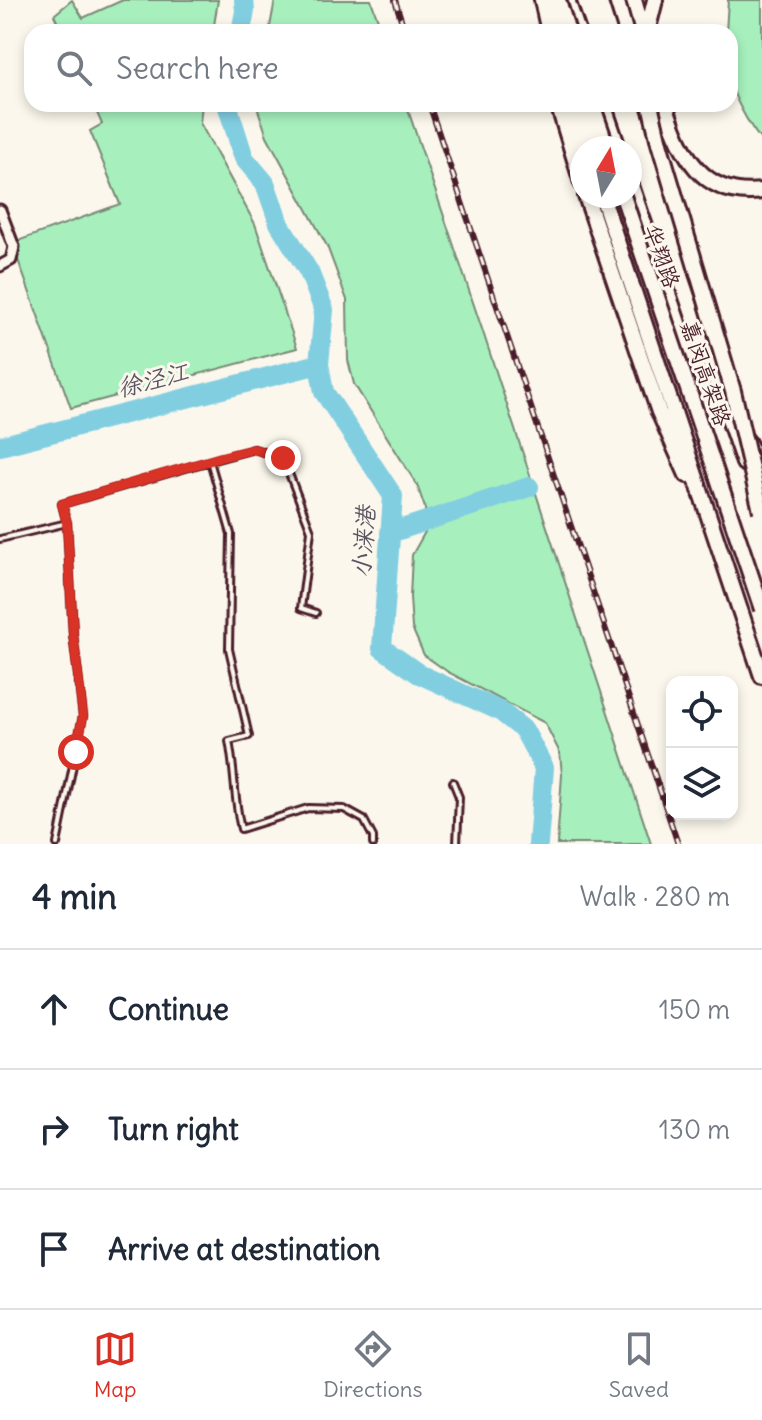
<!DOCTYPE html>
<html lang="en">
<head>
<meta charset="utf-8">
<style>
  :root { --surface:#fff; --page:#f6f6f7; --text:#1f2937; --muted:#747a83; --line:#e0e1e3; --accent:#d93025 }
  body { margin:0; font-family:Delius,"LXGW WenKai TC",sans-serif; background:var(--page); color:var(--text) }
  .controls { position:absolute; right:24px; bottom:24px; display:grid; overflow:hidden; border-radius:16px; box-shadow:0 4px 12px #0003 }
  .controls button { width:72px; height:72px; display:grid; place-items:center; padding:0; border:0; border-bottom:2px solid var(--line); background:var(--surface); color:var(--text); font:40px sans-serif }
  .compass { position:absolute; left:570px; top:136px; width:72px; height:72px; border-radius:50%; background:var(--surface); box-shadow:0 4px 12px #0003; rotate:10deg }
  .stop { position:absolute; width:24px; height:24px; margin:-18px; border:6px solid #d93025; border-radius:50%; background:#fff }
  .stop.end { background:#d93025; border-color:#fff; box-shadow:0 2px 8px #0008 }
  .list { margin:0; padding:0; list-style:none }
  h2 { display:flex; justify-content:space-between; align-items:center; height:104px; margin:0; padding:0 32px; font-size:34px }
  h2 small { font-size:26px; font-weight:400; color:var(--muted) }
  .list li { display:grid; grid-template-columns:52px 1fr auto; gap:24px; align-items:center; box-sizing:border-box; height:120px; padding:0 32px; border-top:2px solid var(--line) }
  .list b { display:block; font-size:30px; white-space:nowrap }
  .list em { font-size:26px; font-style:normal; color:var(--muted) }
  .icon { flex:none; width:44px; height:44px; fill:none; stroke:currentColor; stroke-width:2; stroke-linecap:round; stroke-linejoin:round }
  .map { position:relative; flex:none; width:762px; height:844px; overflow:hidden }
  .search { position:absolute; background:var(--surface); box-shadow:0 4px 12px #0003; left:24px; right:24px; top:24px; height:88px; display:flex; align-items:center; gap:20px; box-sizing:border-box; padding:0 28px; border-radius:24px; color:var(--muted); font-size:30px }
  .sheet { height:464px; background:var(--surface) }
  nav { display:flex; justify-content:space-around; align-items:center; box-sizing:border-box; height:112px; border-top:2px solid var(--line); background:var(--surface); font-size:22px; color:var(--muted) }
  nav a { display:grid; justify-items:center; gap:4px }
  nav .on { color:var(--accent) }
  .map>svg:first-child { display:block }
  .green { fill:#a7f0be; stroke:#788874; stroke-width:2 }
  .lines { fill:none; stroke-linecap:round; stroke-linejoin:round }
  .river { stroke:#82cee1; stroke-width:20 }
  .service-casing { stroke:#4a1f2b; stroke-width:10 }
  .minor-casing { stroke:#4a1f2b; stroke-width:15 }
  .primary-casing { stroke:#4a1f2b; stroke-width:20 }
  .trunk-casing { stroke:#4a1f2b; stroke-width:20 }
  .service { stroke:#fbf7ec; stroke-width:4 }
  .minor { stroke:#fbf7ec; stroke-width:9 }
  .primary { stroke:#fbf7ec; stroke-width:14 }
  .trunk { stroke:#fbf7ec; stroke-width:14 }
  .rail-casing { stroke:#4a1f2b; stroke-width:6 }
  .rail { stroke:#fbf7ec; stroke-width:3; stroke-dasharray:9; stroke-linecap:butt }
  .trunk-bridge-casing { stroke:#4a1f2b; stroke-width:20; stroke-linecap:butt }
  .trunk-bridge { stroke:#fbf7ec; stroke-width:14 }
  .route { stroke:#d93025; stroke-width:10 }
  .labels { text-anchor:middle; stroke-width:6; stroke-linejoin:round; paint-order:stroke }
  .street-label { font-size:22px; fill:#4a1f2b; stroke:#fbf7ec }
  .water-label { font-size:24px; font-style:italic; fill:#5b5462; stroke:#fbf7ec }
</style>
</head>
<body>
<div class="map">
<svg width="762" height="844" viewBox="0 0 762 844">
  <rect width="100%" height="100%" fill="#fbf7ec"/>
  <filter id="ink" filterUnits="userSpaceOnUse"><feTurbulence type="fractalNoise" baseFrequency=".0125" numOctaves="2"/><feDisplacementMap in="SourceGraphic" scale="16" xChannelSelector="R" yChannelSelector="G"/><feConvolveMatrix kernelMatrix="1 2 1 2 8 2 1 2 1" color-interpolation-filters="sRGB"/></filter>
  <g filter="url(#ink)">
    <!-- green -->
    <path class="green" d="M72,0l11,18 40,-18h95l-5,32h-151l-8,-17z
      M275,0h96l11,32h-113z
      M728,0h34v141c-12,-14 -30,-45 -32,-63 -2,-15 0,-31 0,-46h-4z
      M93,104h109l-2,19 55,101 42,124 -226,60 -59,-165 108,-39 -30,-73 12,-7z
      M256,104h150l75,222 170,518h-94l5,-69 -2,-22 -15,-30 -97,-51 -24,-17 -12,-27 -2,-31 2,-42 13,-23v-24l-8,-23 -63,-101 -6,-24 -1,-60 -20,-54 -60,-110z"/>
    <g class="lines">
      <!-- river -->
      <path class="river" d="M241,32l4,-21 -1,-11
        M227,104l17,54 21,25 14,40 30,49 15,38 -5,54 5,28 69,104 -11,152 37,26 81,37 24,19 20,38 -6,76
        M0,446l319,-82
        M390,533l139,-46"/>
      <!-- service casing -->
      <g class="service-casing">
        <path id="service" d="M0,539l67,-16
          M316,613l-15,-5 10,-77 -28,-73 -29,-9 -44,12 21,73 -2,115 20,87 -20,5c6,30 5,59 12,88l67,-21 36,1 20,11 9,17v7
          M453,782l6,15 -2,47
          M57,844l26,-128 -10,-82 -6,-111 -5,-19 148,-43"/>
      </g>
      <!-- minor casing -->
      <g class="minor-casing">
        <path id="minor" d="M0,210l14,37 -3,13 -11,6"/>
      </g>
      <!-- primary casing -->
      <g class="primary-casing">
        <path id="primary" d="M548,0l10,32
          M599,0l10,32
          M634,0l9,32
          M584,104l16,44
          M631,104l53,163
          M665,104c15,48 37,95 97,87"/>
      </g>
      <!-- trunk casing -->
      <g class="trunk-casing">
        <path id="trunk" d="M542,0l7,32
          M558,0l10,32
          M585,0l11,32
          M647,32l8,-32
          M558,104l24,79
          M571,104l15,44
          M592,104l15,44
          M621,104l123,359
          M586,196l73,216 28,63
          M602,196l160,480
          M747,441l15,28"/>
      </g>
      <!-- service -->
      <use href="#service" class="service"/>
      <!-- minor -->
      <use href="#minor" class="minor"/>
      <!-- primary -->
      <use href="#primary" class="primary"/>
      <!-- trunk -->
      <use href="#trunk" class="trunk"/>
      <!-- rail casing -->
      <g class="rail-casing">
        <path id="rail" d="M395,0l10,32
          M429,104l249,740"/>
      </g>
      <!-- rail -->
      <use href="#rail" class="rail"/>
      <!-- trunk-bridge casing -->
      <g class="trunk-bridge-casing">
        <path id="trunk-bridge" d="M650,104l9,39 74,248 28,120
          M623,196l139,413"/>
      </g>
      <!-- trunk-bridge -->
      <use href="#trunk-bridge" class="trunk-bridge"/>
    </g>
  </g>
  <g class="lines" filter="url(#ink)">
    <!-- route -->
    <path class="route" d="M76,752l7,-36 -10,-82 -6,-111 -5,-19 159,-47 33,-8 29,9"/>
  </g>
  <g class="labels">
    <!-- street labels -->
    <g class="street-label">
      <text transform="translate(662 256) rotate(70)" y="8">华翔路</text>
      <text transform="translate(706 373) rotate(71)" y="8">嘉闵高架路</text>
    </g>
    <!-- water labels -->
    <g class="water-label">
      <text transform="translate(153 380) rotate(-14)" y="8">徐泾江</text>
      <text transform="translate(364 542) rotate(-86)" y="8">小涞港</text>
    </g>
  </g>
</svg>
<div class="controls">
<button><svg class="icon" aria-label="locate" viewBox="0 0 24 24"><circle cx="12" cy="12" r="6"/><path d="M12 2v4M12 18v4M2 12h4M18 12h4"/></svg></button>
<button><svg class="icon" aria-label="layers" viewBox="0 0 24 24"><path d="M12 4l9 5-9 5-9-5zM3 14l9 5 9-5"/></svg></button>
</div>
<svg class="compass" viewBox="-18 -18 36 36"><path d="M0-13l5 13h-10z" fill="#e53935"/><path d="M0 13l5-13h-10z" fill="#747a83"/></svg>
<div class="stop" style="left:76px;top:752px"></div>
<div class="stop end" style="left:283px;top:458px"></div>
<div class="search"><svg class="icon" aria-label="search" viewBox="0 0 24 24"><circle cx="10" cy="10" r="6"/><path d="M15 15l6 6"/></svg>Search here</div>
</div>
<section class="sheet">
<h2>4 min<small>Walk · 280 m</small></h2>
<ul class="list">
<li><svg class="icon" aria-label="ahead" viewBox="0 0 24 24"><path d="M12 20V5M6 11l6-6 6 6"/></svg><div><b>Continue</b></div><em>150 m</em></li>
<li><svg class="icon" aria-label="right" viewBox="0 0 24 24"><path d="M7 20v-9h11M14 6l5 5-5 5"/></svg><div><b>Turn right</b></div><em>130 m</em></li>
<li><svg class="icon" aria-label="arrive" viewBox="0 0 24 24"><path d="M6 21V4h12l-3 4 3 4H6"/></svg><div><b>Arrive at destination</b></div></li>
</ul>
</section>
<nav>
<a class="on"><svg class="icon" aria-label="map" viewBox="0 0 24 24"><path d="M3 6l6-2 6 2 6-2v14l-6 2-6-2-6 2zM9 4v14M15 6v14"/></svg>Map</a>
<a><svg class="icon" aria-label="directions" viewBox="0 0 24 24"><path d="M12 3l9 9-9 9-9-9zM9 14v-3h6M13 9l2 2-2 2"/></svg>Directions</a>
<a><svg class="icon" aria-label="saved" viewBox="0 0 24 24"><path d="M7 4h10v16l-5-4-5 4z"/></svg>Saved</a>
</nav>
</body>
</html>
